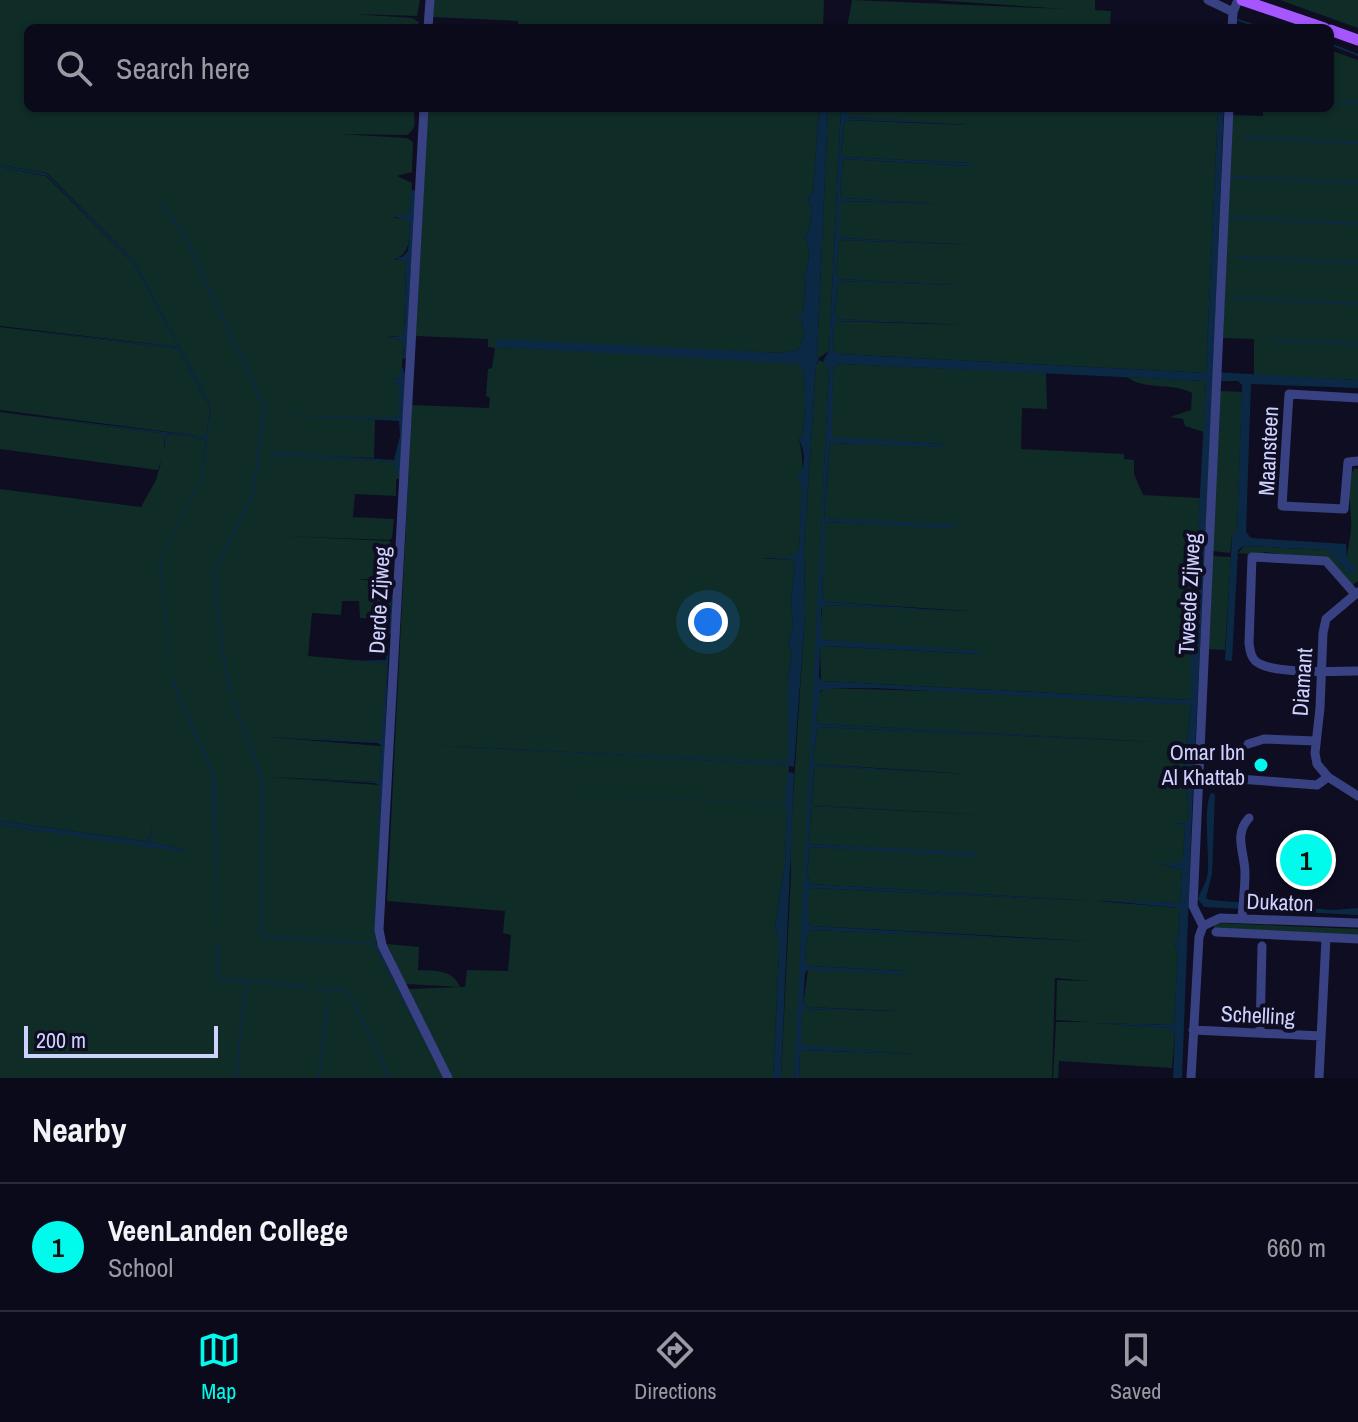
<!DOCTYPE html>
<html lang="en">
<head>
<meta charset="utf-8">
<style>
  :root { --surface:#0a0a1a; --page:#131323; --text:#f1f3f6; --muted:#999aa2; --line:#2a2b39; --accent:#00faeb }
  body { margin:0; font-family:"Archivo Narrow",sans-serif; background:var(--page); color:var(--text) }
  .scale { position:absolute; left:24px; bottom:20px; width:194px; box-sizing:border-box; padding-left:8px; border:4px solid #cfd1ff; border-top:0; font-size:22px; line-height:28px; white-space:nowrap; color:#cfd1ff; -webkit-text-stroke:6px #0e0d22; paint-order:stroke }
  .you { position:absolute; left:708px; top:622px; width:28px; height:28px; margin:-20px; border:6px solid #fff; border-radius:50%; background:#1a73e8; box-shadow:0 0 0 12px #1a73e833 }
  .badge { display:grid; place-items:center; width:52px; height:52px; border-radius:50%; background:var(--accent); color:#111; font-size:26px; font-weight:700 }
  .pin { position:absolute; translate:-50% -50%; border:4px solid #fff; box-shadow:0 2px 8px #0006 }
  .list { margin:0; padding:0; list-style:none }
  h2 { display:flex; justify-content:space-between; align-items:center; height:104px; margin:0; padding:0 32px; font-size:34px }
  h2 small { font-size:26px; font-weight:400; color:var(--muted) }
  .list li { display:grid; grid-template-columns:52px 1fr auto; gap:24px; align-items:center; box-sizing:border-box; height:128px; padding:0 32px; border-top:2px solid var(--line) }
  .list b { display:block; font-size:30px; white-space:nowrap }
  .list p { margin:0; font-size:26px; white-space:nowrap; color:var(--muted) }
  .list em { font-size:26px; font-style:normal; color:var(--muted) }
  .icon { flex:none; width:44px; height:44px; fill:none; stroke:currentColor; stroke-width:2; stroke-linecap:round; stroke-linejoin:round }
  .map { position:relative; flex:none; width:1358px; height:1078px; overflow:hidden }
  .search { position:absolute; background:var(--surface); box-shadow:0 2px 6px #0004; left:24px; right:24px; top:24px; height:88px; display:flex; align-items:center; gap:20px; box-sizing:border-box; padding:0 28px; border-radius:12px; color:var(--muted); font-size:30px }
  .sheet { height:232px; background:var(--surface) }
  nav { display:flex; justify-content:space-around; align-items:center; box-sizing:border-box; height:112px; border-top:2px solid var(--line); background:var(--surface); font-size:22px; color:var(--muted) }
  nav a { display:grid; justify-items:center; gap:4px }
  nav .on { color:var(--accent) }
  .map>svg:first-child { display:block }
  .green { fill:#102c27 }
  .water { fill:#0b2944; fill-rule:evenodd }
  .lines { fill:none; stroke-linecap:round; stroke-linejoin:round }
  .stream { stroke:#0b2944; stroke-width:2 }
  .minor { stroke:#384182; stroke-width:9 }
  .major { stroke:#a556ff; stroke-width:11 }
  .poi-dot { fill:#00faeb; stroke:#0e0d22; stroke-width:3 }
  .labels { text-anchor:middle; stroke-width:8; stroke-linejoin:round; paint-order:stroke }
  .street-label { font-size:22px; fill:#cfd1ff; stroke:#0e0d22 }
  .poi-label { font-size:22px; fill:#cfd1ff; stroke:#0e0d22; text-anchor:end }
</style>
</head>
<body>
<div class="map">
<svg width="1358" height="1078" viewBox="0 0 1358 1078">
  <rect width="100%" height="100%" fill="#0e0d22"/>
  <!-- green -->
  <path class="green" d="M0,0h420l-3,16 -63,-2 58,4 7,4 -1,6h-390v80h386c-1,10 5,19 -7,27l-68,-1 68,4 6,4 -1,30 -15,4 15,7 -2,28 -4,5 -13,1 17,4c-1,18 1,33 -16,38l10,1 2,6 -2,67 -3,3 -13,1 13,3 3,4 -3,32 -2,2 -7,1 7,7v29l-3,3 -32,1 11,1 -1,38 -105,-4 126,8 5,11 -1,6h-3v17l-41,-2 -2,23 41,2 -2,19 -3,2 -107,-4 107,5 4,4 -1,31 -3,3h-33l35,3v38l-31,-2 -1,-17h-17l-1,14 -29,-2 -4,43 79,7 -4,76 -2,3 -115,-5 115,9 -2,36 -108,-5 108,8v23l3,1 -6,134 67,135h-443v-253l186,25 -36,-8 2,-15 -4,15 -148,-21v-332l141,18 15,-27 6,-21 -4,11 -158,-21v-37l165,22 -1,15 3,-15 39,5 -5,40 10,-73 -77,-145 -87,-88 -47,-8z
    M434,0h390l-1,28h-305v-7l-85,-4z
    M852,0l213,9 -131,-9h161v10l16,1 -1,16 -263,1z
    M1280,0h78v28z
    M1330,50l28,10v320l-104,-5v-36l-31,-1 9,-223 31,1v-8h67z
    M428,108h391l-6,84 -5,7c6,13 3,26 -3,39 7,12 3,29 -2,41l3,2 -3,32 -5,5 4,3 2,15 -5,13 -17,4 -286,-13 1,7 303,16c8,17 5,55 2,73l-4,3c9,14 2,89 1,110l-6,9h-33l31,2 4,5 -4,34 2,27 -5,17 4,10 -4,27v83l-357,-18 358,20 -4,98 -10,64 4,11v15l-6,125h-321l-43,-89 51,-2 -54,-3 -19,-40 32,3 -1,23c17,1 35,-1 42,17h5l2,-17 41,1 3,-36 -8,-2 2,-22 -118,-10 25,-496 77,3 1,-10 -4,-2 2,-27 4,-1 3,-20 -7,-1v-8l-72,-3z
    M828,108h13l-12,243 -10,7 -2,-2z
    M845,108h373l-12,265 -367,-19 -6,-4 1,-26 4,-3 126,4 -125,-6 -5,-3 4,-35 121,4 -120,-6 -3,-4 3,-35 141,5 -141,-7v-35l2,-2 103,3 -104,-6 3,-39 128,7 1,-3 -128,-6 -3,-3 3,-30 2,-4 120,5 -119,-8z
    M0,167l46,9 87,87 46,84 -179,-21z
    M0,327l178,22 32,59 -4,29 -206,-27z
    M819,360l8,4 2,4 -31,657 -4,53h-13l10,-204 -1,-30 15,-229 -1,-67 12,-183z
    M843,364l203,9 1,36 -25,-1 -1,41 103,5v5l10,1v14l9,21 57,3 -9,162v38l-3,2 -367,-19 -1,-32 3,-3 157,8 -150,-13 -8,-1 -2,-3 2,-29 3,-3 145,6 -144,-9 -4,-6 2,-74 131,5 -131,-9 6,-75 113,3 -1,-2 -110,-6 -2,-3 3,-62 2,-8z
    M1127,377l79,4 -2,51 -19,-6 -2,-7 -13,-2 21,-7 1,-17c-20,-11 -46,-2 -65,-16z
    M1222,391l20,1 -5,141 -5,3 -2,17 -18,-2 7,-158z
    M1354,469h4v112l-5,4 -27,-25 -61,-8 -7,3 -20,-2 6,-7 83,4 20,8c1,-14 5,-24 4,-38 0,-16 -6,-36 3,-51z
    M1212,556l19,1 -6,93 -18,-1z
    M826,688l174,5 191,11 -6,60 4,53 -2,6 -10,1 8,3 -2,33 -3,3h-22l24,7 -2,33 -83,-2 83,7 -2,30 -3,8 3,5 -4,74 -81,-2 76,5 6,5 -3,35 -113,-7 -1,17h-5l3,-56h33l-33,-2 1,-40 33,1 -35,-3 -3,100h-253l1,-26 3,-2 111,4 -114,-8 2,-34 2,-3 91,2 -87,-4 -5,-3 5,-34 96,1 -94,-5 -5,-5 2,-28 4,-3 280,11 -280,-15 -3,-4v-32l3,-2 282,13 -283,-17 -3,-11 3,-26 167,7 -168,-10 2,-38 174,9 -174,-10 3,-39 155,8 -154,-10 -2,-8 5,-29 340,15 -340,-18 -2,-4 2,-26z
    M1218,923l140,6v7l-144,-8v-4z"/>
  <!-- water -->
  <path class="water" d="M819,108h9l-11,248 2,2 -3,7 -12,183 1,67 -11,152 -8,-2 -385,-21 387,18v-82l4,-27 -4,-10 5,-17 -2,-27 4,-34 -4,-5 -34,-3 36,1 6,-9 3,-63 -5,-8c9,-11 9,-28 1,-39l4,-3c3,-18 6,-56 -2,-72l-304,-17v-8l286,14 17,-4 5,-13 -2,-15 -5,-3 6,-5 3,-31 -3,-3c5,-12 9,-29 2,-41 6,-12 9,-26 3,-39l5,-7z
    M841,108h4l3,9 119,7 -121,-4 -2,4 -3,29 3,4 130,6 -3,3 -128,-7 -3,39 109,6 -108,-3 -2,3v34l143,7 -143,-5 -3,35 3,4 150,7 -151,-5 -4,34 5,4 128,5 -129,-3 -4,3 -1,26 6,4 367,19 12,-265h6l-11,264 145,8v8l-107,-4 -5,148 5,6 95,6 1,14 10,12 -7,5 -23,-25 -83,-4 -6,4 -6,111 -7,-1 6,-107 1,-17 5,-4 5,-147 -4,-4h-25l-21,432 -10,265h-9l2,-45 -6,-5 -76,-5 81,2 4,-74 -3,-5 3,-8 2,-30 -83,-8 83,3 2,-33 -24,-7h22l3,-4 2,-32 -13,-2 14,-2 3,-6 -4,-53 6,-59 -316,-17c-16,1 -41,-2 -55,3l-4,29 2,4 340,18 -340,-15 -5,29 2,8 154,11 -155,-9 -3,39 188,10 -188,-9 -2,38 168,9 -1,3 -166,-9 -3,26 3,11 283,17 -282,-13 -3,3v31l3,4 280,16 -280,-12 -4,3 -2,28 5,5 94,5 1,3 -97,-4 -3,3 -2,31 5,3 94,5 -98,-3 -2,3 -1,33 114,9 -112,-4 -3,3 -1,25h-5l35,-710 -6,-7 6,-10zM843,364l363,17 -15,279v38l-3,2 -367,-19 -2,-5 1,-27 3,-3 158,8 -2,-3 -157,-11 -1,-31 4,-4 145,7 -144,-10 -4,-6 3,-74 130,6v-3l-131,-7 6,-75 113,4 -1,-3 -110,-7 1,-64 2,-8z
    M0,165l46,8 88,88 77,145 -8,72 -41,79 -1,9 11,112 41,94 3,13 2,160 -6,-171 -40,-90 -13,-120 3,-9 39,-76 5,-40 -39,-5 -2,15v-15l-165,-22 206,25 4,-29 -32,-59 -178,-22 178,20 -45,-84 -86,-87 -47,-9z
    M411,189l4,2 -9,167 -3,1 1,-14 -3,-5 -13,-2 12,-2 4,-3 2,-67 -2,-5 -11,-4h9l6,-6 2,-29 -17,-6h13l4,-5z
    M402,366l3,8 -5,99h-4l-2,-11 -125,-7v-3l125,8 6,-24 -1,-15 -122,-6 119,3 3,-4v-28l-8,-7 8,-1z
    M389,641l-7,168 -3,-1v-23l-5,-2 -103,-5 108,4 2,-37 -4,-2 -122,-6 126,4 6,-78 -39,-2 38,-1z
    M788,772l6,1 -13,305h-8l6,-125v-15l-4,-11 10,-64 2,-58 -387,-21 385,20z
    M1211,793l4,1 -3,80 -6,24 4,2 123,10 25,-2v7l-154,-8 -6,-8c3,-10 10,-17 10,-30 1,-19 -5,-61 3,-76z
    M0,821l148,21 4,-16 -1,16 35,8 -2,2 -184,-27z"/>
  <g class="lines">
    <!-- stream -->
    <path class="stream" d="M1238,20l24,8
      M1330,44l28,11
      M1330,102l28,1
      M1245,137l113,6
      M1231,177l127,6
      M160,205l21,24 84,179 -12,85 -39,80 8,75 8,44
      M1228,217l130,7
      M1237,257l121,6
      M1234,298l124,6
      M1269,340l89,4
      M390,633l3,-39
      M233,700l30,82 -2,154 90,6
      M378,858l2,-49
      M374,937l2,-36
      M356,943l19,1 16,33
      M217,944v30l4,5 25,2
      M396,986l33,63
      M316,988l14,1
      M330,998l1,-9 17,3 4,6
      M355,1004l34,74
      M235,1078l12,-97 61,5
      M319,1078l9,-75"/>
    <!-- minor -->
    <path class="minor" d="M1208,0l25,12
      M428,28l2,-28
      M1232,28l1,-16 5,-12
      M424,108l-45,822 3,15 66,133
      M1358,398l-69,-4 -7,112 62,3 4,-47 10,-1
      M1355,594l-29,-33 -74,-4 -3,86c1,8 2,17 11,21 20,10 74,7 98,7
      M1248,744l16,-5 51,2
      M1328,777l30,19
      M1239,779l78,6 11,-8 -11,-13 -2,-11 5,-45 3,-75 3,-14 32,-27
      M1242,918c1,-15 3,-30 3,-45 0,-20 -12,-38 4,-55
      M1203,926l-10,-20 36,-798
      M1203,926l17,-8 138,5
      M1216,932l142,7
      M1193,1030l128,6
      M1260,1033l2,-87
      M1191,1078l8,-141 4,-11
      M1319,1078l7,-140"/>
    <!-- major -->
    <path class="major" d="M1242,0l82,28
      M1330,30l28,10"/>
  </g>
  <!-- markers -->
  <circle class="poi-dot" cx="1261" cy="765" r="8"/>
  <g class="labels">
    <!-- street labels -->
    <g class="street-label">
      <text transform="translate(1268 451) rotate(-87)" y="8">Maansteen</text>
      <text transform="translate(1189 594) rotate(-87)" y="8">Tweede Zijweg</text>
      <text transform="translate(379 600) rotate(-87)" y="8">Derde Zijweg</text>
      <text transform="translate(1302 682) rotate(-86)" y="8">Diamant</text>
      <text transform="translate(1280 902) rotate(2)" y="8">Dukaton</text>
      <text transform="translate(1258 1015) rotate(3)" y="8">Schelling</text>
    </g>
    <!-- poi labels -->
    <g class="poi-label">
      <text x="1245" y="760">Omar Ibn<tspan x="1245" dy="25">Al Khattab</tspan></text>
    </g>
  </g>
</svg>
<div class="scale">200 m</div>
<div class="you"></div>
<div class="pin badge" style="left:1306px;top:860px">1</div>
<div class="search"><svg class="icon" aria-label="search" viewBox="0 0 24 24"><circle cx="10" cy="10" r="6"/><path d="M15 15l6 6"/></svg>Search here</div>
</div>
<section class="sheet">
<h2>Nearby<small></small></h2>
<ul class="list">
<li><span class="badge">1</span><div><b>VeenLanden College</b><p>School</p></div><em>660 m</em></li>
</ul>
</section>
<nav>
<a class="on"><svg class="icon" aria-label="map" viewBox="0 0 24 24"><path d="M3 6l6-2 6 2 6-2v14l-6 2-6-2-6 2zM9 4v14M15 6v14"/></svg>Map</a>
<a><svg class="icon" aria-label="directions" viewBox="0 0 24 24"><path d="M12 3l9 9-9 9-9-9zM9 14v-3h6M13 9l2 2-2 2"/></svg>Directions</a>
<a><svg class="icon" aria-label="saved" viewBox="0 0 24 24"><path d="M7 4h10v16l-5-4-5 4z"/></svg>Saved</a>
</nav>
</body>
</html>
